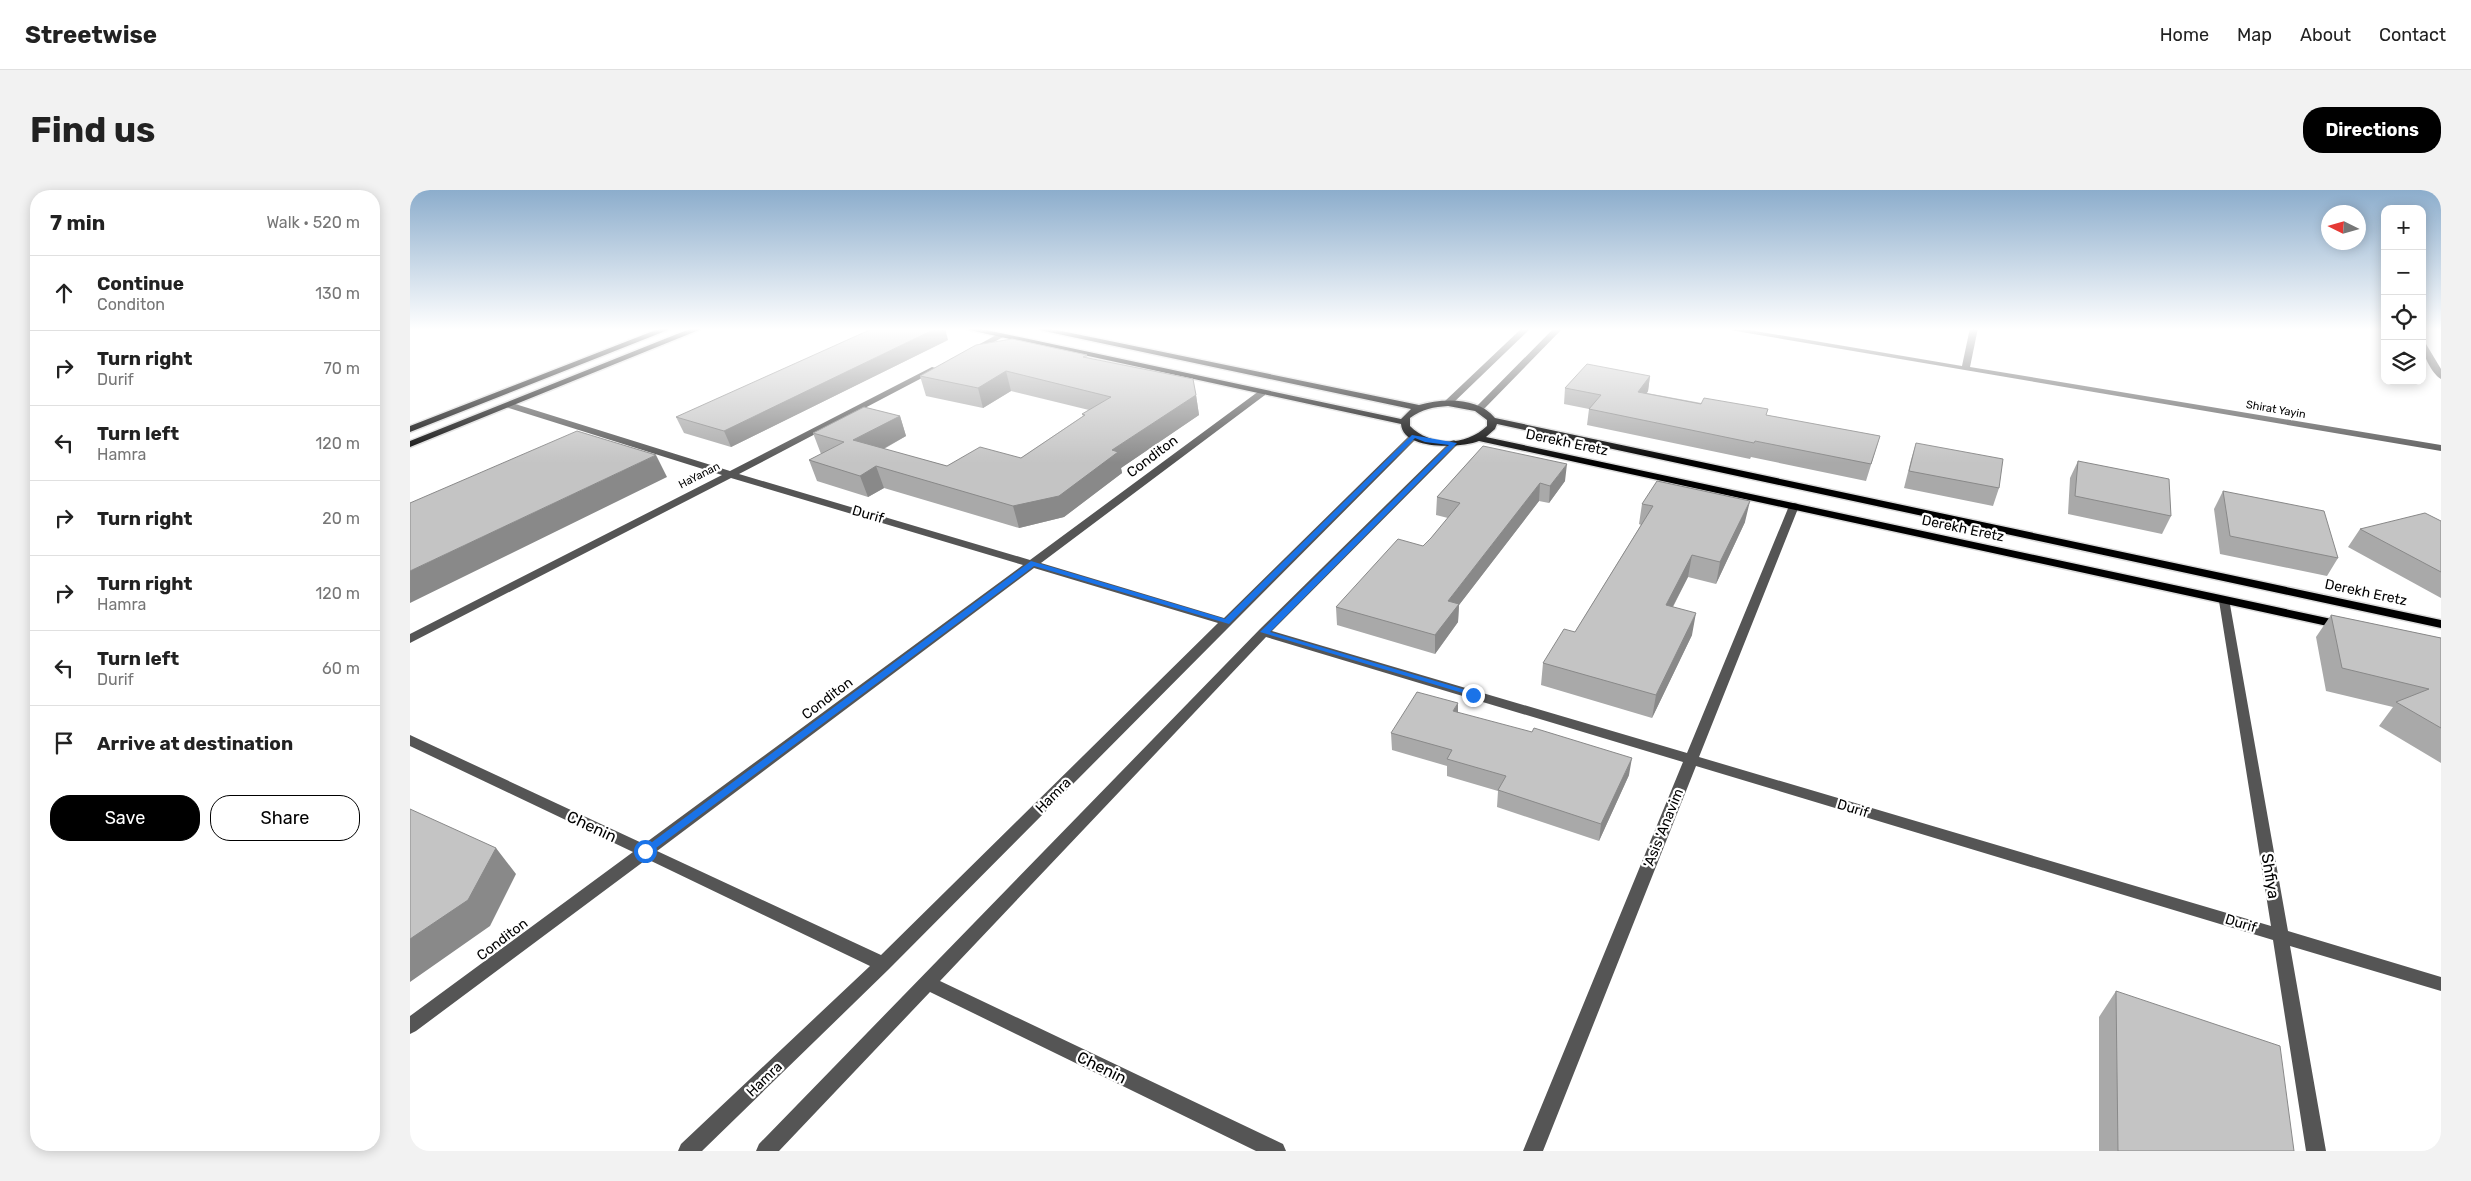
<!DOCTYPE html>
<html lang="en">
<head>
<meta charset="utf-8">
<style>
  :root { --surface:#fff; --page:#f2f2f2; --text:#222; --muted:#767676; --line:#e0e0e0; --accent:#000 }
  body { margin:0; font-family:Rubik,sans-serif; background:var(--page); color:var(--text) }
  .controls { position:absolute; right:15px; top:15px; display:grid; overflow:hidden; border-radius:10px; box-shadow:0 2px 12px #0003 }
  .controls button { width:45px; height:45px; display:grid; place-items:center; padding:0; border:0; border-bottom:1px solid var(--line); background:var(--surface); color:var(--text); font:25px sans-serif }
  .compass { position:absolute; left:1911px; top:15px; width:45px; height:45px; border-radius:50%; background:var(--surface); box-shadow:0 2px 12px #0003; rotate:275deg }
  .stop { position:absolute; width:15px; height:15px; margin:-11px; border:4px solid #1a73e8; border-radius:50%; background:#fff }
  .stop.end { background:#1a73e8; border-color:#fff; box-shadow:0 1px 5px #0008 }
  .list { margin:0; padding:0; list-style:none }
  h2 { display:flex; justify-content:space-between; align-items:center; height:65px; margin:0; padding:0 20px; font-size:21px }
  h2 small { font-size:16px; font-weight:400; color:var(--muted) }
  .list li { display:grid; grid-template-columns:32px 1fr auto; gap:15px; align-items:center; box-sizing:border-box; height:75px; padding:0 20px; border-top:1px solid var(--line) }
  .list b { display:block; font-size:19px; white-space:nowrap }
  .list p { margin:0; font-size:16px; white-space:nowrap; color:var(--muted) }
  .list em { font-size:16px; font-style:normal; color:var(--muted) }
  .actions { display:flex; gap:10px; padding:15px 20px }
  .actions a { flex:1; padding:11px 0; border:1px solid var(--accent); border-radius:20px; text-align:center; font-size:18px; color:var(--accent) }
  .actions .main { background:var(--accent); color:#fff }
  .icon { flex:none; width:28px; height:28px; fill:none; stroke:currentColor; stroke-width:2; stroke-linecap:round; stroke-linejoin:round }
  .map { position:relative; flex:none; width:2031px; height:961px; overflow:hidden; border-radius:20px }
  header { display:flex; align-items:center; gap:30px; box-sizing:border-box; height:70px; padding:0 25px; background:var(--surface); border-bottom:1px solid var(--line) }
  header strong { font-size:24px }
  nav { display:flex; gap:28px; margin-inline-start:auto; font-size:18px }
  .intro { display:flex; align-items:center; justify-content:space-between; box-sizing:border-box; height:120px; padding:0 30px }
  h1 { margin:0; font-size:35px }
  .button { padding:12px 22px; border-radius:20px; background:var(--accent); color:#fff; font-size:18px; font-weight:700 }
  main { display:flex; gap:30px; padding:0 30px }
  aside { flex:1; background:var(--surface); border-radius:20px; box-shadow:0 2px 12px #0003 }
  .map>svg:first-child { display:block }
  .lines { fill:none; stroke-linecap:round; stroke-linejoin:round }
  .major-casing { stroke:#dbdbdb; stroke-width:3 }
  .minor { fill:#555; fill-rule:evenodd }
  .major { fill:#000; fill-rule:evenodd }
  .wall { fill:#a9a9a9 }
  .shaded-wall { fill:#898989 }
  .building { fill:#c4c4c4; stroke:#898989 }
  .route { fill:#1a73e8 }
  .labels { text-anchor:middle; stroke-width:4.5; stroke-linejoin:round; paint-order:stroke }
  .far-street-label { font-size:11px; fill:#000; stroke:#fff }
  .street-label { font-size:14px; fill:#000; stroke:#fff }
  .near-street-label { font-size:16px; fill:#000; stroke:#fff }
</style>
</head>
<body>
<header>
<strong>Streetwise</strong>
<nav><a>Home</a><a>Map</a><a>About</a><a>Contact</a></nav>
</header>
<div class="intro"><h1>Find us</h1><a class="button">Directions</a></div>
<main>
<aside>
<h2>7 min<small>Walk · 520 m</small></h2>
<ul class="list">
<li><svg class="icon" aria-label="ahead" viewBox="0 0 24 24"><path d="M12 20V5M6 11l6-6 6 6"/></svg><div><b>Continue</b><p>Conditon</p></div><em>130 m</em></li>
<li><svg class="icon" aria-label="right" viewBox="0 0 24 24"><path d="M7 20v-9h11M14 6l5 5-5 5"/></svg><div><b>Turn right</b><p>Durif</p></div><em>70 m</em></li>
<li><svg class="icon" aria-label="left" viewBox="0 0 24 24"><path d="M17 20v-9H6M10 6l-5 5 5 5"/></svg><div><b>Turn left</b><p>Hamra</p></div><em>120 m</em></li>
<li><svg class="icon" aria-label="right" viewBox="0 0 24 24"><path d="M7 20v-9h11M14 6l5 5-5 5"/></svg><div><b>Turn right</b></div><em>20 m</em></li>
<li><svg class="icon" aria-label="right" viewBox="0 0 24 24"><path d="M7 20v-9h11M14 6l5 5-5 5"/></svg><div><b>Turn right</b><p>Hamra</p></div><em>120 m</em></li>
<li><svg class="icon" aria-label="left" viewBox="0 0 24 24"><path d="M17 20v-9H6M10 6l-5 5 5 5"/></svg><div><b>Turn left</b><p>Durif</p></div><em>60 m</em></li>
<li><svg class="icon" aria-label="arrive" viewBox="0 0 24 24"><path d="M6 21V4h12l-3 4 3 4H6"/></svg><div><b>Arrive at destination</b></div></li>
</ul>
<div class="actions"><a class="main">Save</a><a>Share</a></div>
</aside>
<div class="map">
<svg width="2031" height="961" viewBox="0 0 2031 961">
  <rect width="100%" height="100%" fill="#fff"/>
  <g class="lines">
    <!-- major casing -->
    <g class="major-casing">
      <path id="major" d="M251,138h12l-263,104v-6z
        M282,138h12l-294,119v-6z
        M550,138h17l424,91 10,-10 -381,-81h17l372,77c24,-7 59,-8 76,13l946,202v8l-944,-204 -2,5 -9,8 855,184 6,4 -6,4 -862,-188c-18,7 -76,10 -78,-17zM1038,216l27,5 12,9v6c-21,20 -56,21 -77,0v-8c12,-9 24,-11 38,-12z"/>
    </g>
    <!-- minor -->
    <path class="minor" d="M1112,138h9l-80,77h-6v-4z
      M1144,138h9l-81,83h-6v-4z
      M1308,138h20l224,38 8,-38h8l-8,39 471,78v6z
      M588,144l7,2 -31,17 -7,-2z
      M2012,152l4,2 15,25v10c-10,-6 -19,-26 -19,-37z
      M522,177l7,2 -200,105 291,86 229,-169h6v4l-224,168 183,55 187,-184h6l2,2 -530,533 -187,182h-24l3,-7 189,-178 -223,-107 -231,172 -6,3v-18l223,-164 -223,-106v-11l234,109 379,-279 -292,-87 -321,165v-9l312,-159 -216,-68v-4h6l218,68zM624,378l184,55 -337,332 -224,-104z
      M1044,250l5,3 -2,2 -185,186 415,122 102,-247 5,-3 4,1 1,2 -100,251 572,169 -52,-325 6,-3 4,1 59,332 153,46v14l-151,-45 36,205h-20l-33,-211 -577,-174 -153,385h-20l160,-389 -417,-125 -326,344 343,163 3,7h-30l-326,-159 -151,159h-23l3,-7 501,-515 191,-188z"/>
    <!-- major -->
    <use href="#major" class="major"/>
  </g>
  <!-- wall -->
  <path class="wall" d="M538,150l-217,107 -47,-14 -8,-16z
    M677,165v2l109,38 3,20 -78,53 1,5 -58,44 -45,11 -135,-40 -16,9 -51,-16 -8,-21 12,-6 -8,-21 87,-17 6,20 -22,13 63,17 74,-8 62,-42 -1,-2 7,-4 -78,-19 -28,17 -57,-12 -6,-20z
    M1240,186l-2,15 -1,2 233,43 -14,45 -115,-24 -1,2 -163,-34 2,-16 -25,-5 1,-16z
    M1506,253l83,45 -6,18 -89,-18 7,-28z
    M1073,256l82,35 -16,22 -10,-2 -80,104 -1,17 -23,32 -98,-29 -1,-18 87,-61 8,-8 17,-20 -12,-3 1,-18z
    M1668,271l93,55 -9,18 -94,-20 2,-36z
    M1813,301l115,67 -11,18 -107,-22 -6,-45z
    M1232,314l103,18 -29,62 -28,-7 -15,30 19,28 -40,83 -111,-33 2,-22 32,-31 66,-107 -2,-1z
    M2031,331v77l-93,-51 12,-18z
    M1921,425l110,23v125l-62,-37 14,-19 -67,-16 -10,-54z
    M1048,523l171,62 -30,66 -102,-34 1,-16 -51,-15v-10l-55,-16 -1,-17z
    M1706,801l178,160h-195v-134z"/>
  <!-- shaded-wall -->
  <path class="shaded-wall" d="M527,138h8l3,12 -217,107 -7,-16z
    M596,181l5,20 -28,17 -5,-20z
    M1240,186l-2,15 -12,17 2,-16z
    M786,205l3,20 -78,53 1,5 -58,44 -45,11 -6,-22 99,-56z
    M490,226l6,20 -45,25 -8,-21z
    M246,265l11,22 -257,126v-32z
    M1157,274l-2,17 -16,22 1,-17z
    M466,276l8,22 -16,9 -8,-21z
    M1130,293l-1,18 -80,104 -1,17 -23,32v-19l13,-34z
    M1340,311l-5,21 -29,62 4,-22z
    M1282,365l-4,22 -26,50 4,-22z
    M1286,423l-4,22 -40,83 4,-23z
    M1048,513v17l-5,-9z
    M1222,568l-3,17 -30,66 2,-17z
    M86,658l20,26 -26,52 -80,56v-43z"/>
  <!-- building -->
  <path class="building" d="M464,138h63l-213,103 -48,-14z
    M602,149l75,16 -4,2 110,22 3,16 -84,55 6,2 -59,44 -46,10 -137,-40 -16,10 -51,-16 35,-18 -31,-9 51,-26 36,9 -47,24 94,26 33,-19 41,11 64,-43 -3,-1 29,-17 -105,-26 -28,17 -58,-12 56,-31z
    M1177,174l63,12 -12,16 63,12 3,-6 64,11 -2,6 114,21 -9,28 -116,-23 -1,2 -165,-34 12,-14 -36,-7z
    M167,241l79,24 -246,116v-68z
    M1506,253l87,16 -4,29 -90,-17z
    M1073,256l84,18 -17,22 -10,-3 -92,118 11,3 -24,31 -99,-28 62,-68 25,7 8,-8 29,-35 -23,-6z
    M1668,271l91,18 2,37 -96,-20z
    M1247,291l93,20 -30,61 -28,-7 -26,50 30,8 -40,82 -113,-32 21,-34 11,3 78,-126 -11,-2z
    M1813,301l101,20 14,47 -108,-22z
    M2015,323l16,8v51l-81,-43z
    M1921,425l110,23v90l-45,-26 33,-13 -87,-21z
    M1007,502l41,11 -5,8 79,21 2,-4 98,30 -31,66 -103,-34 8,-14 -59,-17 5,-9 -61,-17z
    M0,619l86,39 -28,52 -58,39z
    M1706,801l164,55 14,105h-176z"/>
  <!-- sky -->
  <linearGradient id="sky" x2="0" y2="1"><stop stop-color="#8cadcc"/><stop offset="0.51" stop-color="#fff"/><stop offset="1" stop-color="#fff" stop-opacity="0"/></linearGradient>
  <rect width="2031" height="273" fill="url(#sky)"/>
  <!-- route -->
  <path class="route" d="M1002,245l45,8 -187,189 206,61v4l-216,-65 189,-187 -24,-3 -10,-4 -186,186 -195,-58 -386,288h-7l-1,-3 391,-290 194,58z"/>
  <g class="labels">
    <!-- far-street labels -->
    <g class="far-street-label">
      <text transform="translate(1866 219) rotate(10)" y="4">Shirat Yayin</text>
      <text transform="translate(289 285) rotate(-27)" y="4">HaYanan</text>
    </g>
    <!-- street labels -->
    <g class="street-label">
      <text transform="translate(1157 252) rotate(12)" y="5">Derekh Eretz</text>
      <text transform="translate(742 266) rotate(-37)" y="5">Conditon</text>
      <text transform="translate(458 324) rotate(16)" y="5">Durif</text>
      <text transform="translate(1553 338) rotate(12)" y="5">Derekh Eretz</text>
      <text transform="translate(1956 402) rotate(12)" y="5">Derekh Eretz</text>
      <text transform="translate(417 508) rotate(-37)" y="5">Conditon</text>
      <text transform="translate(643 605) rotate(-45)" y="5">Hamra</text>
      <text transform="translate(1443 618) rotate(17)" y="5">Durif</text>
      <text transform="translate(1253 638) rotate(-68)" y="5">'Asis 'Anavim</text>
      <text transform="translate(1831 733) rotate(17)" y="5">Durif</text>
      <text transform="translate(92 749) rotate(-37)" y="5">Conditon</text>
      <text transform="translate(354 889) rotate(-44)" y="5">Hamra</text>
    </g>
    <!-- near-street labels -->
    <g class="near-street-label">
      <text transform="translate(182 636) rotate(25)" y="6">Chenin</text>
      <text transform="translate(1861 686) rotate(81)" y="6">Shfiya</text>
      <text transform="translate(692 877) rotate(26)" y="6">Chenin</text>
    </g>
  </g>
</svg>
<div class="controls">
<button>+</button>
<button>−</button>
<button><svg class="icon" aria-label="locate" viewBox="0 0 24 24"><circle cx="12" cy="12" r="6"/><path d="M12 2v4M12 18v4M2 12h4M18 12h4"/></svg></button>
<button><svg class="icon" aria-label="layers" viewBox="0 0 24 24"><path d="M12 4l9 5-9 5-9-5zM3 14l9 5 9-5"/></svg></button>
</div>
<svg class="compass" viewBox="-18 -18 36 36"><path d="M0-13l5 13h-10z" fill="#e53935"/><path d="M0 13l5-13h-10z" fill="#767676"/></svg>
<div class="stop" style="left:235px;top:661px"></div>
<div class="stop end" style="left:1063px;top:505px"></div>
</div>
</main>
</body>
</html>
